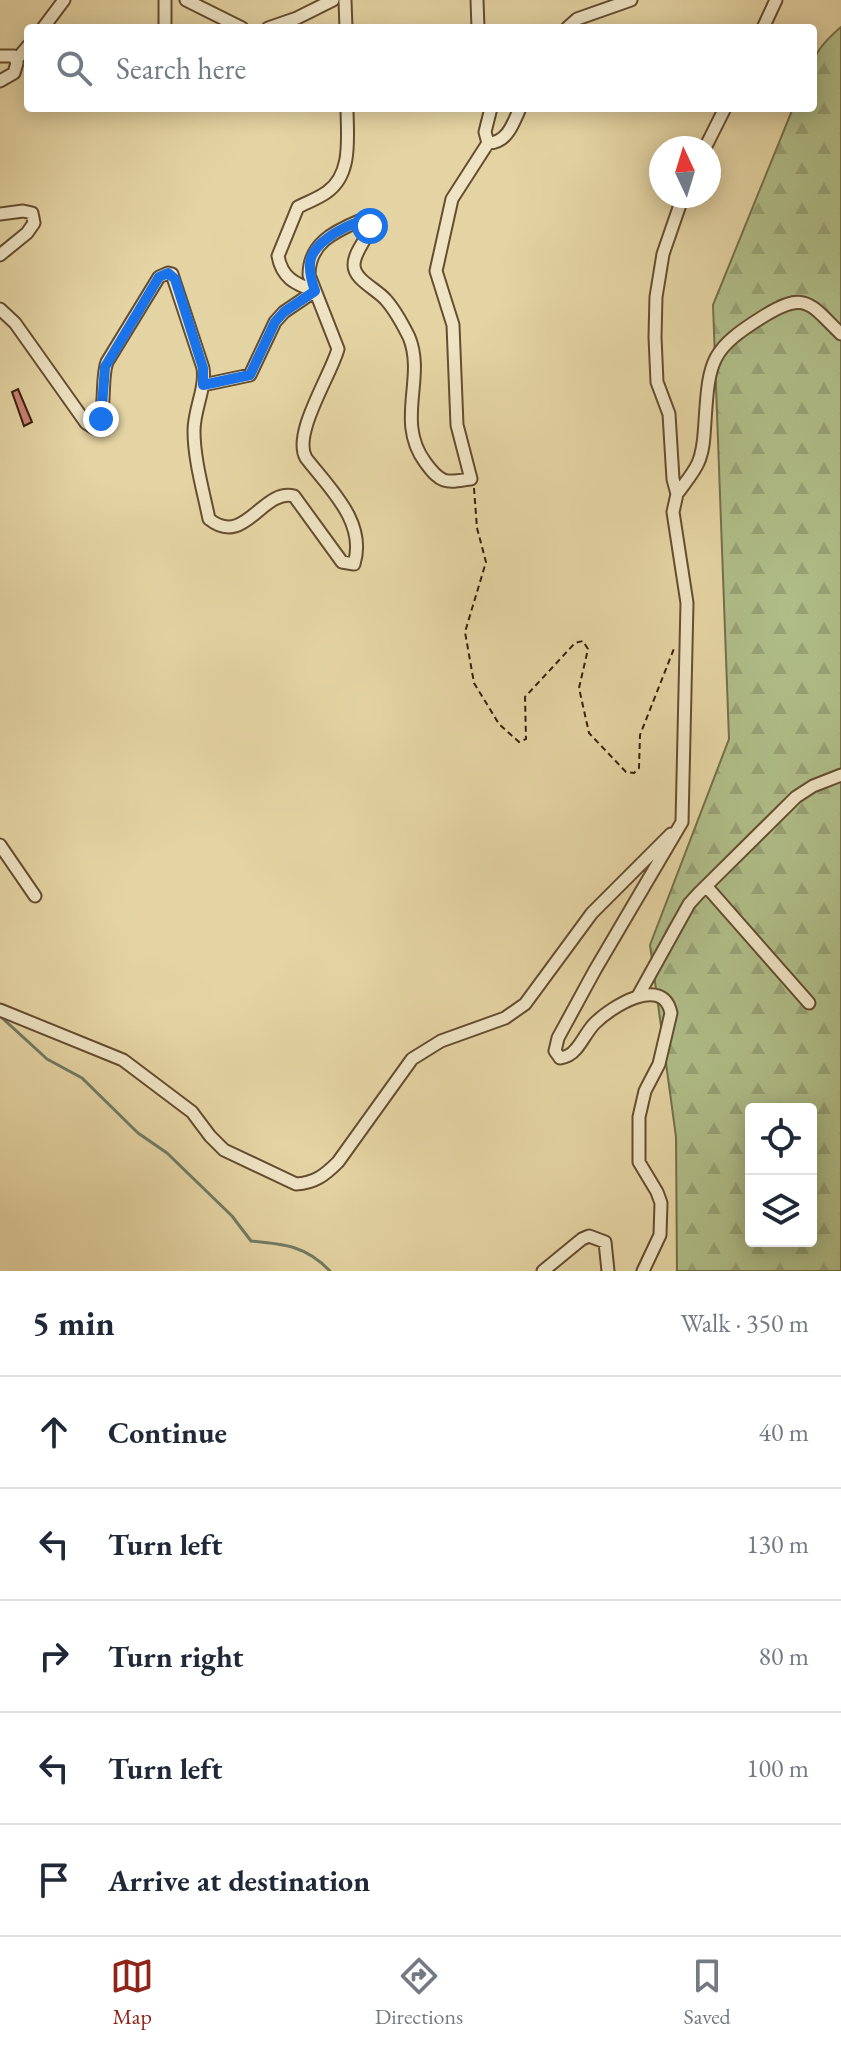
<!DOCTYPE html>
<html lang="en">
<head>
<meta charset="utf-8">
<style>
  :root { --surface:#fff; --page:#f6f6f7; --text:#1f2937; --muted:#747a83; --line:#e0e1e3; --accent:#8f2418 }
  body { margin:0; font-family:"EB Garamond",serif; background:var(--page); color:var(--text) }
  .controls { position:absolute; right:24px; bottom:24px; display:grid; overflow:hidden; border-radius:8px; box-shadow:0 4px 20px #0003 }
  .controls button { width:72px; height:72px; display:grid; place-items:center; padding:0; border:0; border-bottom:2px solid var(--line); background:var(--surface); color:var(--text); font:40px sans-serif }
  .compass { position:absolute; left:649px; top:136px; width:72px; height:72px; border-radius:50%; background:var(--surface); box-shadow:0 4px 20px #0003; rotate:356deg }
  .stop { position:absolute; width:24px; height:24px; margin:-18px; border:6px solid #1a73e8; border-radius:50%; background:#fff }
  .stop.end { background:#1a73e8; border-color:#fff; box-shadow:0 2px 8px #0008 }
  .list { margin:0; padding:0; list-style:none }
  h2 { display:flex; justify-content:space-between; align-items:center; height:104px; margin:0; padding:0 32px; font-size:34px }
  h2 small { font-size:26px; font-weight:400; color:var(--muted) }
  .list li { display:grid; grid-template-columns:52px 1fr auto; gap:24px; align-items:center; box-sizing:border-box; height:112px; padding:0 32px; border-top:2px solid var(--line) }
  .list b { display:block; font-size:30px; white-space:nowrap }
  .list em { font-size:26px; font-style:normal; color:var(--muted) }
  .icon { flex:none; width:44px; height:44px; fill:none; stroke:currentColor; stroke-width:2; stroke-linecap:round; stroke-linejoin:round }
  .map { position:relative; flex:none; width:841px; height:1271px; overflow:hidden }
  .search { position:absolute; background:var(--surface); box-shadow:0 4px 20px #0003; left:24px; right:24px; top:24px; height:88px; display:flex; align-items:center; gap:20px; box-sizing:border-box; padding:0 28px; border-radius:8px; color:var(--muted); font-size:30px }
  .sheet { height:664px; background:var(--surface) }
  nav { display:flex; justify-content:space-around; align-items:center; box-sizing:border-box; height:112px; border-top:2px solid var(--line); background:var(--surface); font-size:22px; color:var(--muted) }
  nav a { display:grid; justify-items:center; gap:4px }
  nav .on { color:var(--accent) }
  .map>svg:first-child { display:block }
  .forest { fill:url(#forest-firs); stroke:#746f4a; stroke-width:2; fill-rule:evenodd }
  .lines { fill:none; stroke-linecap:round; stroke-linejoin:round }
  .stream { stroke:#717c65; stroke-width:3 }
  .building { fill:#cb8175; stroke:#39200a; stroke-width:2 }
  .minor-casing { stroke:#644d30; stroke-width:15 }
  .path { stroke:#39200a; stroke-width:2; stroke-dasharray:6 4; stroke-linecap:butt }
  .minor { stroke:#eee3c3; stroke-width:11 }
  .route { stroke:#1a73e8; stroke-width:10 }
</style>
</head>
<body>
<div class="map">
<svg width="841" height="1271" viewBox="0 0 841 1271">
  <defs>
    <pattern id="forest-firs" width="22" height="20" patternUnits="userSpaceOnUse" patternTransform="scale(2)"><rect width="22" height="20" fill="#b0be89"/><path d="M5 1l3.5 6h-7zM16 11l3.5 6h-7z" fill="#98a375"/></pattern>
  </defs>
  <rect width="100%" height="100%" fill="#e5d4a3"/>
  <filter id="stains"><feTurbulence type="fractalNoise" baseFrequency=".0025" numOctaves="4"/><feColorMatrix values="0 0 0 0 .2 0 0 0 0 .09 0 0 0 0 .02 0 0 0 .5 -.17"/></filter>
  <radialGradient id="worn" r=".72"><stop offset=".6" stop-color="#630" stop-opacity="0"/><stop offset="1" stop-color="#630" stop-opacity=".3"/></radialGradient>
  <!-- forest -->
  <path class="forest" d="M841,27v1244h-164l-1,-134 -26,-192 79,-206 -16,-434 80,-197h20c0,-44 -8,-50 28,-81zM751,1109h60v132h-60z"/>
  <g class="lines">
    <!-- stream -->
    <path class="stream" d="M0,1016l47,43 35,19 56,55 29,20 65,63 19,25c34,3 55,5 79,30"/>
  </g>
  <!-- building -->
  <path class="building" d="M18,389l14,33 -8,4 -12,-34z"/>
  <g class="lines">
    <!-- minor casing -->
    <g class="minor-casing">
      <path id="minor" d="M186,0l56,28
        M345,0l1,28
        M477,0l1,28
        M43,28l21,-28
        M165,28v-28
        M268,28l29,-10 36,-18
        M567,28l10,-9 54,-19
        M763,28l13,-28
        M0,56h14l3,7 -3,10 -14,8
        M17,59l11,-13
        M488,143c19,0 25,-19 32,-35
        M705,148l20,-40
        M0,214l23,-3 9,2 2,10 -7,10 -27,22
        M0,309l15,14 71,100 8,5c14,-11 6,-48 13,-66l52,-85 9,-4 4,1 31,94c3,21 -9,41 -9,63 0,28 9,59 15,88 36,29 53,-31 85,-23l48,66 12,2c13,-42 -25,-76 -48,-106 -14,-24 25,-83 32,-109l-29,-74c0,-31 24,-43 50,-54l11,5c-2,13 -16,25 -16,39 0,15 23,24 32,35 9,10 17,25 23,37 17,41 -14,84 16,125 16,22 20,21 46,17l-14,-54 -4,-100 -17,-54 16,-72 36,-56 -3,-11 6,-24
        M203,385l47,-10 25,-53 9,-10 31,-21c-20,-7 -33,-13 -37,-35l20,-49c10,-5 21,-9 29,-15 26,-18 20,-56 20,-84
        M677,494c7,-10 16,-20 21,-31 6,-13 6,-28 7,-42 4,-62 6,-72 59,-105 42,-26 46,-12 77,18
        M0,845l35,51
        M707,887l102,116
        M638,996l51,-92 9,-10 98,-97 17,-11 28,-11
        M0,1010l123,50 69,52 18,24 14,14 72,34c19,-1 29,-9 42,-22l74,-103 29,-18 64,-23 20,-14 67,-91 79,-79
        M543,1271l39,-32 7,-3 16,6 3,29
        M643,1271l17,-36 1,-32 -4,-11 -18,-30v-45l6,-26 14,-27 12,-51c-8,-39 -60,-6 -76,10 -8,8 -12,18 -19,26 -5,6 -9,8 -16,9l-5,-7 3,-13 37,-68 87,-148 5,-219 -14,-91 4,-18 -4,-15 -4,-65 -12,-32 -2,-45 1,-40 7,-43 20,-58"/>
    </g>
    <!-- path -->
    <path class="path" d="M474,488l3,40 9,34 -21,70 9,51 25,41 20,18 7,-3 -1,-42 50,-54 8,-2 5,8 -9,39 10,45 37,39 8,1 5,-5 1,-33 35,-89"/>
    <!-- minor -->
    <use href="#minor" class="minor"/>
  </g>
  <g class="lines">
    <!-- route -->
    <path class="route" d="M101,419l4,-52 54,-90 9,-4 7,6 28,89v17l47,-10 25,-53 9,-10 31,-21c-10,-28 -7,-41 20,-58 9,-5 18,-11 29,-12l6,5"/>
  </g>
  <rect width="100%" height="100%" filter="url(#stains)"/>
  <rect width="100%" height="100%" fill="url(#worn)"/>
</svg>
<div class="controls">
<button><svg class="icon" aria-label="locate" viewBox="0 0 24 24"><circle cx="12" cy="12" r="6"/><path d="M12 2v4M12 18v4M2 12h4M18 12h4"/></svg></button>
<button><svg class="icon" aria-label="layers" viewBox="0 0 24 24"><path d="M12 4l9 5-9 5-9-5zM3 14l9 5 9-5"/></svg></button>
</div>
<svg class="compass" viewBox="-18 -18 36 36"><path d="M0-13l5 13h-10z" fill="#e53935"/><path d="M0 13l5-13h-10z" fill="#747a83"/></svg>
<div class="stop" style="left:370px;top:226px"></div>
<div class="stop end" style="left:101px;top:419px"></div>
<div class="search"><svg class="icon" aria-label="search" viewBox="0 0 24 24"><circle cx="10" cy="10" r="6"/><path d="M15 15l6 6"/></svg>Search here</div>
</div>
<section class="sheet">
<h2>5 min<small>Walk · 350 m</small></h2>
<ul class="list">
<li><svg class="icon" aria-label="ahead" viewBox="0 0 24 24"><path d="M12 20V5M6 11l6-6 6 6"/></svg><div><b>Continue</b></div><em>40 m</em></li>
<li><svg class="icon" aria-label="left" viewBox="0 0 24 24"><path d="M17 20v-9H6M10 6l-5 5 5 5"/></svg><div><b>Turn left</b></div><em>130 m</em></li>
<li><svg class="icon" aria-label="right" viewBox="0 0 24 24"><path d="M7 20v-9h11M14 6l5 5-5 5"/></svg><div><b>Turn right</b></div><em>80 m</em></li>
<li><svg class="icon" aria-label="left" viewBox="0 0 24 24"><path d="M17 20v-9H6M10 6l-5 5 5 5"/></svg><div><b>Turn left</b></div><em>100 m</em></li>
<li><svg class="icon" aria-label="arrive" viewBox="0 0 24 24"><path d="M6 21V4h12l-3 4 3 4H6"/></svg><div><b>Arrive at destination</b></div></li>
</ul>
</section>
<nav>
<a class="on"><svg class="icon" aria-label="map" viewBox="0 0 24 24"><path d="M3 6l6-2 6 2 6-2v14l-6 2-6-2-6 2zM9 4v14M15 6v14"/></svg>Map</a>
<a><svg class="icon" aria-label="directions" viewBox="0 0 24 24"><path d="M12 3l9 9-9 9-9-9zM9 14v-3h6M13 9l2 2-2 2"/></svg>Directions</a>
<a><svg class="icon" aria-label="saved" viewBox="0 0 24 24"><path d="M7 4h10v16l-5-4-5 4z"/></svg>Saved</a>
</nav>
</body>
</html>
